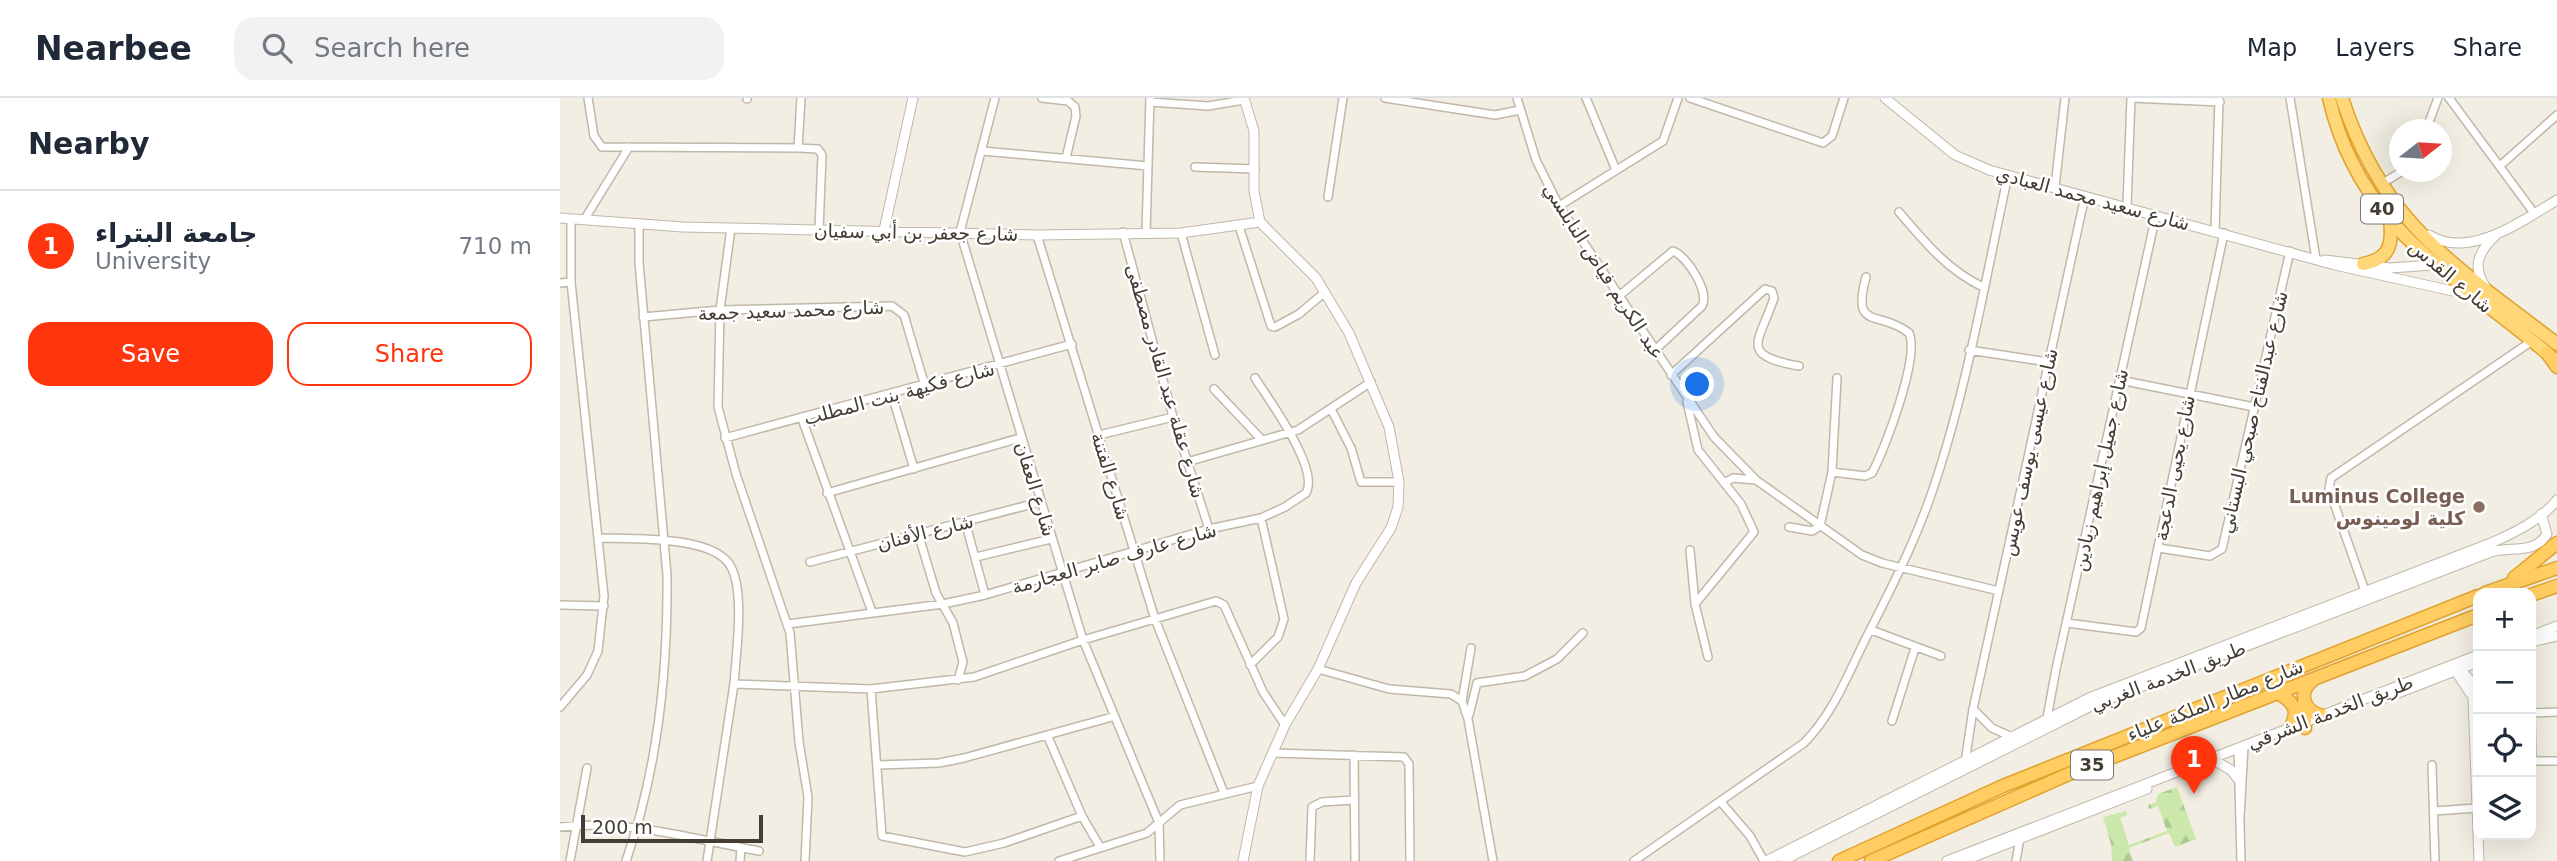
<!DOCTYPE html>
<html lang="en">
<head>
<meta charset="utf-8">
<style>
  :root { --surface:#fff; --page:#f2f2f3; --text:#1f2937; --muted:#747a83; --line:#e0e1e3; --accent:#ff350d }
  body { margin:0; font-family:"DejaVu Sans","Noto Sans Arabic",sans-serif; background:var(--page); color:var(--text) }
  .controls { position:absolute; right:21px; bottom:21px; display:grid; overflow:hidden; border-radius:14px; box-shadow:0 7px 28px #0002 }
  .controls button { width:63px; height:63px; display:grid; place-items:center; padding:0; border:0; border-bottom:2px solid var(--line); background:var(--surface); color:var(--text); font:35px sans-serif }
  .compass { position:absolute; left:1829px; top:21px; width:63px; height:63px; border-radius:50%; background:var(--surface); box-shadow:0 7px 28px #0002; rotate:73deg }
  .scale { position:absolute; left:21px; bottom:18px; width:182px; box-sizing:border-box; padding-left:7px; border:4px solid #443d33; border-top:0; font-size:19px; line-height:24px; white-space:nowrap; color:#443d33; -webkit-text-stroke:5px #fff; paint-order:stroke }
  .you { position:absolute; left:1138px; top:287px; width:24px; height:24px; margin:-18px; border:5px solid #fff; border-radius:50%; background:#1a73e8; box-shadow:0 0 0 10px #1a73e833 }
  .badge { display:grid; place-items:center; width:46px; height:46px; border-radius:50%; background:var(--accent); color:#fff; font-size:23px; font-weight:700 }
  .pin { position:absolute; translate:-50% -58px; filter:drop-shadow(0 2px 4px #0008) }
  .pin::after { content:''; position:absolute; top:37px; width:24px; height:21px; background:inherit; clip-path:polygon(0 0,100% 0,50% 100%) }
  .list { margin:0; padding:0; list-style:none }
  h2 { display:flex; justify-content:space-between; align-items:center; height:91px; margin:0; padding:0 28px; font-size:30px }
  h2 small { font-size:23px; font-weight:400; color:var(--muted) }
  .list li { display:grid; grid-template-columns:46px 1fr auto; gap:21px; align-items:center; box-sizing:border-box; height:112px; padding:0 28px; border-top:2px solid var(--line) }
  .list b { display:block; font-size:26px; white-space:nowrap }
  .list p { margin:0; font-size:23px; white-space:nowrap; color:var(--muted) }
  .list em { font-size:23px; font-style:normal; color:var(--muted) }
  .actions { display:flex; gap:14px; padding:21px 28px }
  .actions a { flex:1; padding:16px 0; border:2px solid var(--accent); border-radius:21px; text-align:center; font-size:24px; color:var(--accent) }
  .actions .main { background:var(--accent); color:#fff }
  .icon { flex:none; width:38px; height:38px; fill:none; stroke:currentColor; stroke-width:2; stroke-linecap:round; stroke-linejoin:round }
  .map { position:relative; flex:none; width:1997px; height:763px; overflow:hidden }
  header { display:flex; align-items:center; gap:42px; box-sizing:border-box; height:98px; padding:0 35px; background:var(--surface); border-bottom:2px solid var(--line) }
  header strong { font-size:33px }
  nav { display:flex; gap:38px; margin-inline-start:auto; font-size:24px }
  .search { width:490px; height:63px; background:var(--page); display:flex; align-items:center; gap:18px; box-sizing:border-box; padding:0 24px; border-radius:21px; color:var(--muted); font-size:26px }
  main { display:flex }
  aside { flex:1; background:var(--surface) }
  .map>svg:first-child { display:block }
  .forest { fill:url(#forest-firs) }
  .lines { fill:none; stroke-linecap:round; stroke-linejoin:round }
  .minor-casing { stroke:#c0b8a8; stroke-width:10 }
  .tertiary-casing { stroke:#c0b8a8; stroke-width:11 }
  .trunk-casing { stroke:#e1a22e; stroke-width:15 }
  .motorway-casing { stroke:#e1a22e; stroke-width:15 }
  .minor { stroke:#fff; stroke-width:7 }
  .tertiary { stroke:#fff; stroke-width:9 }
  .trunk { stroke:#ffd778; stroke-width:12 }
  .motorway { stroke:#ffcd61; stroke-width:12 }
  .education-dot { fill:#8d6e63; stroke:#fff; stroke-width:2.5 }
  .labels { text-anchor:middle; stroke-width:5; stroke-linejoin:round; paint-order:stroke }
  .shield { fill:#fff; stroke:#7c7770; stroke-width:2 }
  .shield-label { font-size:18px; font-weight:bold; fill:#443d33 }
  .street-label { font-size:19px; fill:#443d33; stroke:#fff }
  .education-label { font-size:19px; font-weight:bold; fill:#785e54; stroke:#fff; text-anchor:end }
</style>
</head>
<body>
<header>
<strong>Nearbee</strong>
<div class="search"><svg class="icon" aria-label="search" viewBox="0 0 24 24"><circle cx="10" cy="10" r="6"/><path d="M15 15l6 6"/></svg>Search here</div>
<nav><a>Map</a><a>Layers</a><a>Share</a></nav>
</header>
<main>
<aside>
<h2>Nearby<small></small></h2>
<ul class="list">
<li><span class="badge">1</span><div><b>جامعة البتراء</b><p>University</p></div><em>710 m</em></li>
</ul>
<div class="actions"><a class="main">Save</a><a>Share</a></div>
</aside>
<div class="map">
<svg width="1997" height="763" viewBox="0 0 1997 763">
  <defs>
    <pattern id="forest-firs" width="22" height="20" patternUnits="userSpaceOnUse" patternTransform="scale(1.75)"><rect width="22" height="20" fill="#cbe8aa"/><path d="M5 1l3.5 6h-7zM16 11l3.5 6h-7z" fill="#b0c893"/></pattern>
  </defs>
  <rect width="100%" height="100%" fill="#f2eee3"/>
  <!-- forest -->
  <path class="forest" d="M1617,689l19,52 -21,8 -6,-14 -40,15 4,13h-21l-1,-17 -8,-27 23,-6 1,4 -7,3 9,27 38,-14 -9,-25 -9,3 -1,-4 8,-3 2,-8z"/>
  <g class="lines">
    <!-- minor casing -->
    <g class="minor-casing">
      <path id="minor" d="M28,0l6,38 8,11 196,1 3,-50
        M187,0v1
        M435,0l-35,134 123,408 76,183 1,38
        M482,0l26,3 7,6 1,9 -10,42
        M825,0l110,17 25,-5
        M957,0l19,62 23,46 155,231 42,43 106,75 20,8 117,28
        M1026,0l30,72
        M1130,0l133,45 9,-7 12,-38
        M1730,0l26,161
        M1889,0l85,115
        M590,4l58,4 36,-6
        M1866,32l12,-32
        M238,50l20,1 4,6 -3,75
        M423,53l165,15
        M1941,67l56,-50
        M635,69l60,2
        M1821,86l20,-12
        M1495,89l10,-89
        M768,99l15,-99
        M999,108l104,-65 15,-43
        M1567,108l4,-108 89,4
        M1339,114c26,30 48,58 84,75
        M24,122l45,-73
        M679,128l32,100 4,1 24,-13 26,-22
        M171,130l-11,82 -2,97 18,67 54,159 9,109 9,55 -3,64
        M1655,133l4,-132
        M563,134l50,185 36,112
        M586,134l4,-134
        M621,135l34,122
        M477,137l118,384 69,174
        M0,185l11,-1
        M1059,198l54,-45c14,5 37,41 29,55l-48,45
        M83,219l77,-7 172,-4 12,9 21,71
        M1409,252l79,12
        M1111,277l94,-86 7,2 2,7c-15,45 -36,57 25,68
        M1560,282l134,27
        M654,291l48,51
        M332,297l22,74
        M1127,304l11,48 43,54 13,28 -59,72
        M771,311l20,39 10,34h38
        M242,321l70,193
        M539,337l74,-18
        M165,340l347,-94
        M627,364l111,-32 73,-48
        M1272,374l33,4 7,-3c13,-24 48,-116 37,-140 -30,-24 -58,-1 -43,-56
        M1164,385l9,-5 23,2
        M267,395l193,-55
        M405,423l20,74
        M1229,429l23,4 8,-5 12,-54 5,-94
        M358,435l18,60 17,30 10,39 -5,18
        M39,440c32,1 116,-3 132,29 14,26 5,87 3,117l137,5 103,-12 109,-37 133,-39 8,4 39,87 22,33
        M1599,450l51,8 12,-7 68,-298
        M1130,452l5,54 13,53
        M416,459l75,-18
        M250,464l230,-60
        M1805,493l-36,-102 2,-11 201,-137
        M0,507l44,1
        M1507,525l69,9 5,-4 83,-395
        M228,526l155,-20 42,-9 224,-66 52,-11 24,-11 21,-14c14,-24 -37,-93 -51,-115
        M1311,532l70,26
        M690,567l28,-28 6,-18 -23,-101
        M758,571l71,20 62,5 11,7
        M311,591l11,147 83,16 39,-9 78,-27
        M902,603l6,18 25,142
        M902,603l9,-53
        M0,609l27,-32 11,-24 6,-55 -33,-314v-63
        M1413,611l19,19 20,9
        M909,617l8,-32 48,-7 32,-17 26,-26
        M1332,623l23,-73
        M1489,623l-2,-3 9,-49 100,-454
        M488,639l34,79 18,31
        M1678,650l3,113
        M713,655l131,4 5,7 1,97
        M794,657l1,106
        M1971,663h26
        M1972,663l-1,-48 26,-1
        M1405,665l8,-54 112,-513
        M318,667l61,-2 25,-5 148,-41
        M1872,667l3,96
        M1160,703l30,35 14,25
        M1874,713l43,-3
        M1680,719l4,-71
        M0,729c67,-8 133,12 199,24
        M10,763l17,-93
        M66,763c32,-92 42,-190 41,-286l-28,-312v-39
        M147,763l27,-177
        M180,763l1,-13
        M499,763l88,-28 33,-28 78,-19
        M750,763l2,-54 10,-5 32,-2
        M1074,763l170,-118c29,-29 44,-69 62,-105 24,-47 49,-96 66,-146 35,-102 53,-211 76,-317
        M1456,763l4,-23"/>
    </g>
    <!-- tertiary casing -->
    <g class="tertiary-casing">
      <path id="tertiary" d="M1325,0l70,57 34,15 346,95 136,30
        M0,120l123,9 354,8 144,-2 79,-11
        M324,132l29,-132
        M1869,137c40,25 93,-14 128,-35
        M1765,162l65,8 43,-3
        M1925,188c-14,-21 -5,-36 11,-51
        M1971,538l26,-10
        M1971,544l26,-6
        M1893,569l17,26
        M1899,570l10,11 4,18 6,164
        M1825,600l93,-36
        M1657,664l14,8 7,9
        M683,763l15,-75 27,-61 33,-56 38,-86 35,-55 7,-21 1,-25 -10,-55 -40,-94 -33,-55 -56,-56 -6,-31v-60l-10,-33
        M1206,763l323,-163 402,-155c23,-10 50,-23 66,-43
        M1222,763l311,-156 398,-153c20,-6 43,3 56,-18l-6,-20
        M1387,763l531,-206
        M1403,763l184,-72"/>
    </g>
    <!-- trunk casing -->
    <g class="trunk-casing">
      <path id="trunk" d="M1769,0c31,135 131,179 225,261
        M1782,0c41,128 116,169 215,246
        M1803,166c27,-5 30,-20 27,-45"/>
    </g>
    <!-- motorway casing -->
    <g class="motorway-casing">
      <path id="motorway" d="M1987,255l10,14
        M1954,480l43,-35
        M1925,495l72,-25
        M1971,497l26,-9
        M1752,583c-15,12 -8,31 11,35
        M1718,595c16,9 22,18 12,35
        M1744,604l1,26
        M1279,763l164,-75 475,-190
        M1311,763l198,-87 409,-159"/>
    </g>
    <!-- minor -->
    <use href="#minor" class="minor"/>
    <!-- tertiary -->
    <use href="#tertiary" class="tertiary"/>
    <!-- trunk -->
    <use href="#trunk" class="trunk"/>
    <!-- motorway -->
    <use href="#motorway" class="motorway"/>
  </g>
  <!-- markers -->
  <circle class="education-dot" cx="1919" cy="409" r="7"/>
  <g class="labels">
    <!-- shield labels -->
    <g class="shield">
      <rect x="1801" y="96.5" width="42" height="29" rx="5"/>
      <rect x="1511" y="652.5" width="42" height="29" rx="5"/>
    </g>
    <g class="shield-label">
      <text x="1822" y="117">40</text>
      <text x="1532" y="673">35</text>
    </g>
    <!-- street labels -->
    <g class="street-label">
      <text transform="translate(1533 100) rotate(15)" y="7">شارع سعيد محمد العبادي</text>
      <text transform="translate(356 134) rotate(1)" y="7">شارع جعفر بن أبي سفيان</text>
      <text transform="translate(1044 173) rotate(57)" y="7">عبد الكريم فياض النابلسي</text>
      <text transform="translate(1891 178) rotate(40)" y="7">شارع القدس</text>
      <text transform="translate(231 212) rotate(-2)" y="7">شارع محمد سعيد جمعة</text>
      <text transform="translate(606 283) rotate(74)" y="7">شارع عقلة عبد القادر مصطفى</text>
      <text transform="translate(339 295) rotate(-15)" y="7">شارع فكيهة بنت المطلب</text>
      <text transform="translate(1693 314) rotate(-77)" y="7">شارع عبدالفتاح صبحي البستاني</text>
      <text transform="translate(1469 354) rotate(-78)" y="7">شارع عيسى يوسف عويس</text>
      <text transform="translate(1614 370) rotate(-79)" y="7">شارع يحيى الدعجة</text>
      <text transform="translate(1540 372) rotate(-78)" y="7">شارع جميل إبراهيم زيادين</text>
      <text transform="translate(551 378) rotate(73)" y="7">شارع الفتنة</text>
      <text transform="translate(476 391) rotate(73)" y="7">شارع العفان</text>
      <text transform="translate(365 434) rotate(-14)" y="7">شارع الأفنان</text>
      <text transform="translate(554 460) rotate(-16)" y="7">شارع عارف صابر العجارمة</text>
      <text transform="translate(1608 578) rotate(-21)" y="7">طريق الخدمة الغربي</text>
      <text transform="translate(1655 602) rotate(-22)" y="7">شارع مطار الملكة علياء</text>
      <text transform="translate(1770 614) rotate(-21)" y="7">طريق الخدمة الشرقي</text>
    </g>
    <!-- education labels -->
    <g class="education-label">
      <text x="1905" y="405">Luminus College<tspan x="1905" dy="22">كلية لومينوس</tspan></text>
    </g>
  </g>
</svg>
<div class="controls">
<button>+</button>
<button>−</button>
<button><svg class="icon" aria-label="locate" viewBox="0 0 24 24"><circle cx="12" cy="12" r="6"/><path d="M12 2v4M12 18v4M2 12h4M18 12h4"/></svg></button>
<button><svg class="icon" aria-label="layers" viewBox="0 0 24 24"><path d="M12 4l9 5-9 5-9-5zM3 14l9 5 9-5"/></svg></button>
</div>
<svg class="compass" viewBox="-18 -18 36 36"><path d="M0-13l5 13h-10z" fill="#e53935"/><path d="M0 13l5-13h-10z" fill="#747a83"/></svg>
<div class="scale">200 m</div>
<div class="you"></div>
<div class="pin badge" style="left:1634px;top:696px">1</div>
</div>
</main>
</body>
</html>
